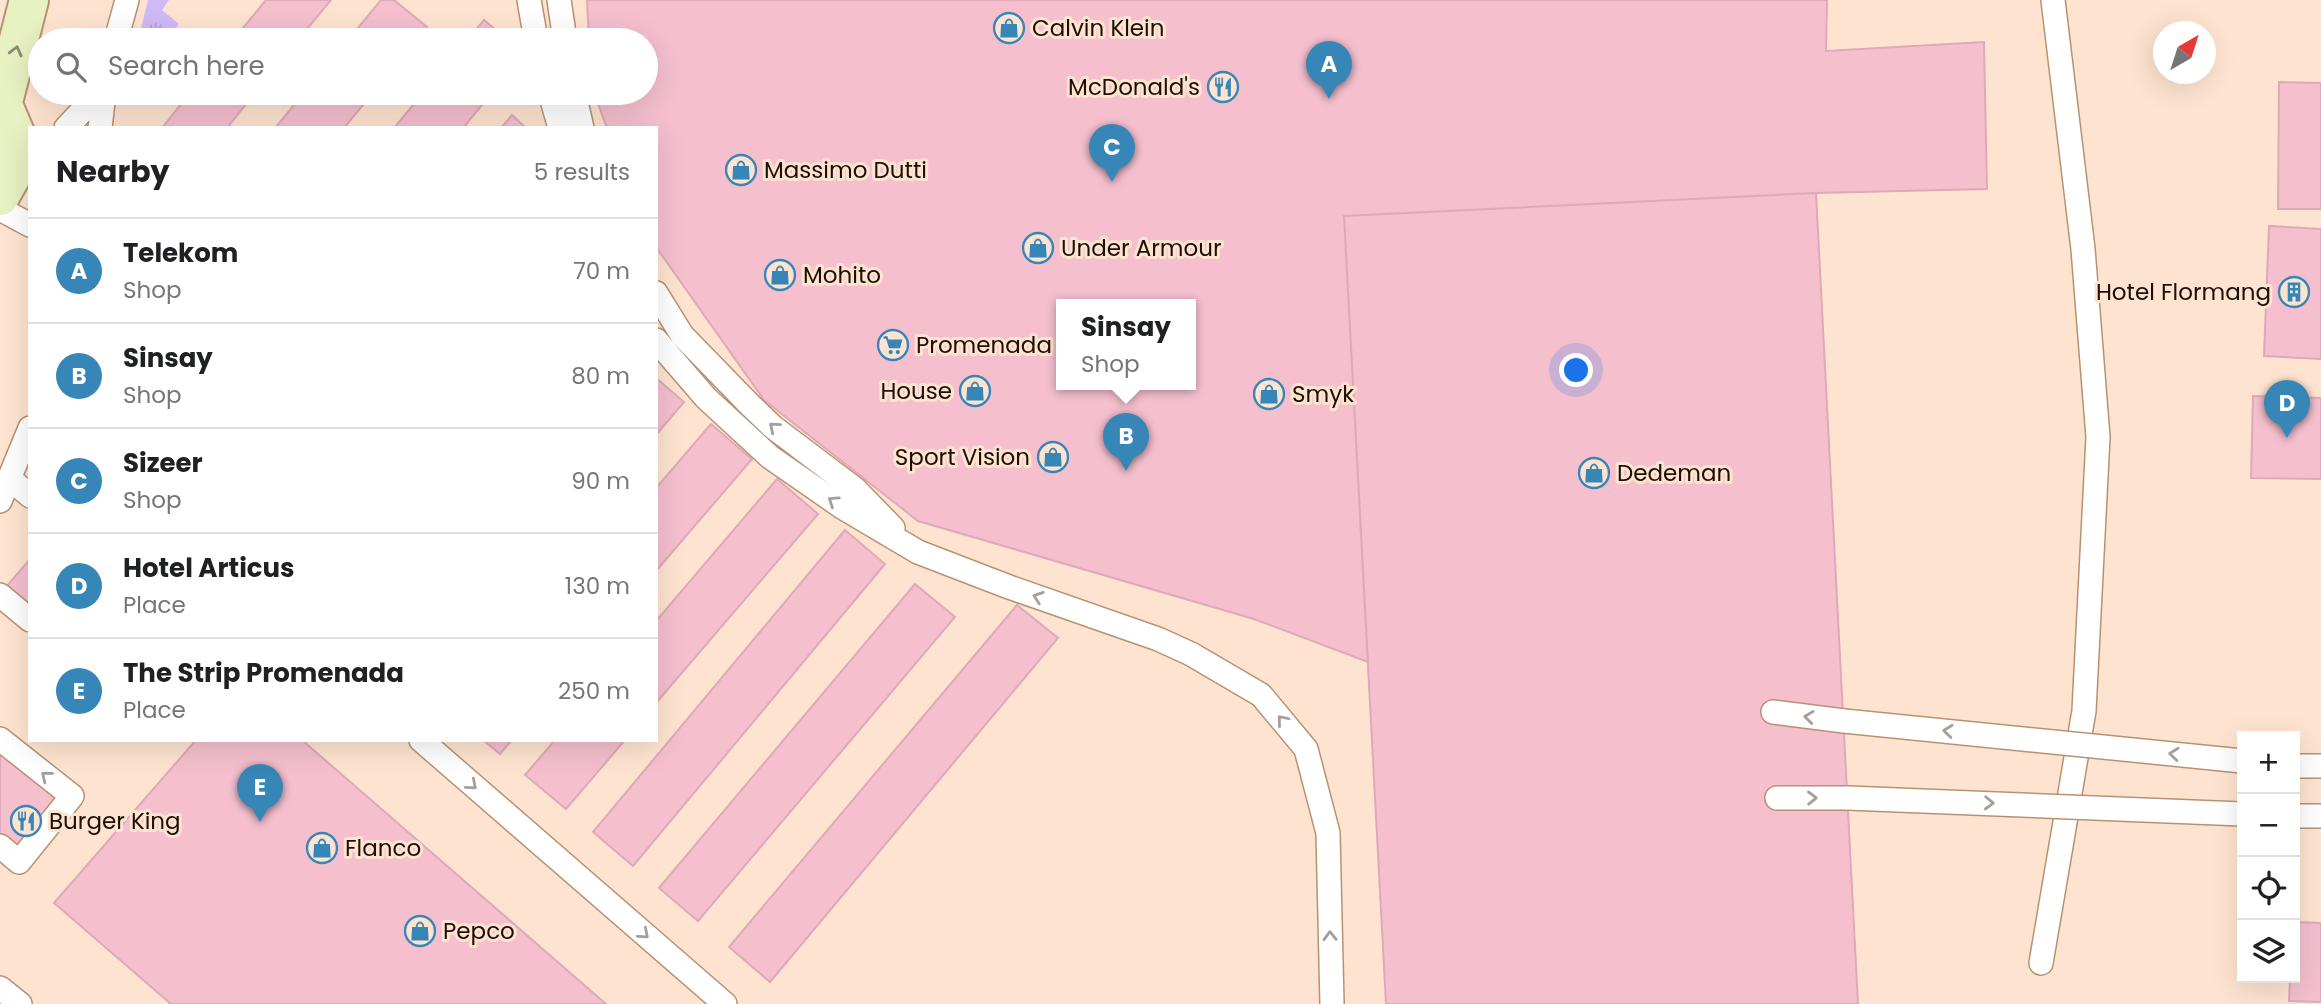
<!DOCTYPE html>
<html lang="en">
<head>
<meta charset="utf-8">
<style>
  :root { --surface:#fff; --page:#f2f2f2; --text:#202124; --muted:#757577; --line:#e0e0e0; --accent:#3786b8 }
  body { margin:0; font-family:Poppins,sans-serif; background:var(--page); color:var(--text) }
  .controls { position:absolute; right:21px; bottom:21px; display:grid; overflow:hidden; border-radius:0px; box-shadow:0 7px 28px #0002 }
  .controls button { width:63px; height:63px; display:grid; place-items:center; padding:0; border:0; border-bottom:2px solid var(--line); background:var(--surface); color:var(--text); font:35px sans-serif }
  .compass { position:absolute; left:2153px; top:21px; width:63px; height:63px; border-radius:50%; background:var(--surface); box-shadow:0 7px 28px #0002; rotate:39deg }
  .you { position:absolute; left:1577px; top:371px; width:24px; height:24px; margin:-18px; border:5px solid #fff; border-radius:50%; background:#1a73e8; box-shadow:0 0 0 10px #1a73e833 }
  .badge { display:grid; place-items:center; width:46px; height:46px; border-radius:50%; background:var(--accent); color:#fff; font-size:23px; font-weight:700 }
  .pin { position:absolute; translate:-50% -58px; filter:drop-shadow(0 2px 4px #0008) }
  .pin::after { content:''; position:absolute; top:37px; width:24px; height:21px; background:inherit; clip-path:polygon(0 0,100% 0,50% 100%) }
  .popup { position:absolute; left:1056px; top:299px; width:140px; height:91px; box-sizing:border-box; display:grid; place-content:center; border-radius:0px; background:var(--surface); filter:drop-shadow(0 2px 5px #0005); font-size:23px; white-space:nowrap; color:var(--muted) }
  .popup b { font-size:26px; color:var(--text) }
  .popup::after { content:''; position:absolute; left:50%; top:100%; margin-left:-14px; border:14px solid transparent; border-top-color:var(--surface) }
  .list { margin:0; padding:0; list-style:none }
  h2 { display:flex; justify-content:space-between; align-items:center; height:91px; margin:0; padding:0 28px; font-size:30px }
  h2 small { font-size:23px; font-weight:400; color:var(--muted) }
  .list li { display:grid; grid-template-columns:46px 1fr auto; gap:21px; align-items:center; box-sizing:border-box; height:105px; padding:0 28px; border-top:2px solid var(--line) }
  .list b { display:block; font-size:26px; white-space:nowrap }
  .list p { margin:0; font-size:23px; white-space:nowrap; color:var(--muted) }
  .list em { font-size:23px; font-style:normal; color:var(--muted) }
  .icon { flex:none; width:38px; height:38px; fill:none; stroke:currentColor; stroke-width:2; stroke-linecap:round; stroke-linejoin:round }
  .map { position:relative; flex:none; width:2321px; height:1004px; overflow:hidden }
  .search { position:absolute; background:var(--surface); box-shadow:0 7px 28px #0002; left:28px; top:28px; width:630px; height:77px; display:flex; align-items:center; gap:18px; box-sizing:border-box; padding:0 24px; border-radius:38px; color:var(--muted); font-size:26px }
  .panel { position:absolute; background:var(--surface); box-shadow:0 7px 28px #0002; left:28px; top:126px; width:630px; height:616px; border-radius:0px }
  .map>svg:first-child { display:block }
  .grass { fill:url(#grass-tufts) }
  .building { fill:#f5bfce; stroke:#dea9b8; stroke-width:2; fill-rule:evenodd }
  .lines { fill:none; stroke-linecap:round; stroke-linejoin:round }
  .lane-casing { stroke:#b99171; stroke-width:26 }
  .secondary-casing { stroke:#b99171; stroke-width:42 }
  .lane { stroke:#fff; stroke-width:23 }
  .secondary { stroke:#e8f1c2; stroke-width:38 }
  .lane-bridge-casing { stroke:#b99171; stroke-width:26; stroke-linecap:butt }
  .lane-bridge { stroke:#fff; stroke-width:23 }
  .oneway { stroke:#8d8b6c }
  .oneway2 { stroke:#a59f9b }
  .labels { text-anchor:middle; stroke-width:6; stroke-linejoin:round; paint-order:stroke }
  .poi-label { font-size:23px; fill:#1d0f04; stroke:#fee4d0; text-anchor:start }
</style>
</head>
<body>
<div class="map">
<svg width="2321" height="1004" viewBox="0 0 2321 1004">
  <defs>
    <pattern id="grass-tufts" width="24" height="20" patternUnits="userSpaceOnUse" patternTransform="scale(1.75)"><rect width="24" height="20" fill="#cfbaf7"/><path d="M3 7l-1-3M5 7V3M7 7l1-3M15 17l-1-3M17 17v-4M19 17l1-3" fill="none" stroke="#b19fd2"/></pattern>
  </defs>
  <rect width="100%" height="100%" fill="#fee4d0"/>
  <!-- grass -->
  <path class="grass" d="M148,0h21l-7,10 17,14 -12,16h-29z"/>
  <!-- building -->
  <path class="building" d="M266,0h65l-33,40h-65z
    M381,0h13l33,27 -10,13h-69z
    M587,0h1240l-1,51 158,-9 3,147 -171,4 -472,23 24,446 -114,-43 -336,-98 -154,-121 -108,-153v-119h-49l-13,-35h52v-53h-57zM1061,305h130v80h-130z
    M484,20l24,20h-41z
    M2279,82l42,1v126h-43z
    M190,93h65l-28,35h-65z
    M304,93h69l-29,35h-69z
    M423,93h69l-29,35h-69z
    M512,115l14,13h-25z
    M1816,193l42,811h-472l-42,-788z
    M2269,226l52,3v130l-57,-3z
    M656,378l28,24 -28,33z
    M2253,396l68,2v81l-70,-1z
    M711,424l41,35 -96,112v-83z
    M777,479l41,35 -162,189v-82z
    M845,530l40,34 -252,302 -40,-34z
    M30,559v61l-30,-26z
    M915,584l40,33 -257,304 -39,-33z
    M1017,605l41,33 -288,344 -41,-35z
    M0,739l72,57 -53,66 -19,-16z
    M196,740h106l304,264h-435l-117,-101z
    M483,740h29l-12,14z
    M555,740h70l-59,69 -41,-34z
    M2295,922l26,1v79l-32,-1 1,-23h5z"/>
  <g class="lines">
    <!-- lane casing -->
    <g class="lane-casing">
      <path id="lane" d="M529,0l7,40
        M559,0l6,40
        M116,40l11,-40
        M550,93l10,35
        M574,93l8,35
        M66,128l33,-35
        M100,128l4,-35
        M0,209l30,16
        M656,293l26,42 68,70 23,22 82,62 38,39
        M656,340l50,58 64,59 72,50 76,45 91,35 149,52 33,15 70,41 45,54 22,84 4,171
        M9,478l21,18
        M0,501l30,-73
        M0,595l30,25
        M1773,712l71,9
        M0,739l72,57 -53,66 -19,-16
        M421,740l304,264
        M2295,766h26
        M1777,798h71
        M2295,816h26
        M2041,963l43,-252 14,-274 -15,-188 -30,-249
        M0,988l20,16"/>
    </g>
    <!-- secondary casing -->
    <g class="secondary-casing">
      <path id="secondary" d="M0,98l17,40 -4,35 -13,23
        M3,102l26,-102"/>
    </g>
    <!-- lane -->
    <use href="#lane" class="lane"/>
    <!-- secondary -->
    <use href="#secondary" class="secondary"/>
    <!-- lane-bridge casing -->
    <g class="lane-bridge-casing">
      <path id="lane-bridge" d="M1844,721l398,40
        M1848,798l394,16"/>
    </g>
    <!-- lane-bridge -->
    <use href="#lane-bridge" class="lane-bridge"/>
  </g>
  <!-- one-way arrows -->
  <defs><path id="oneway-chevron" d="M-2-3.5L2.5 0L-2 3.5" fill="none" stroke-width="1.6" stroke-linecap="round" stroke-linejoin="round" transform="scale(1.75)"/></defs>
  <use class="oneway" href="#oneway-chevron" transform="translate(16 51) rotate(-76)"/>
  <g class="oneway2">
    <use href="#oneway-chevron" transform="translate(774 427) rotate(-140)"/>
    <use href="#oneway-chevron" transform="translate(833 501) rotate(-146)"/>
    <use href="#oneway-chevron" transform="translate(1038 597) rotate(-161)"/>
    <use href="#oneway-chevron" transform="translate(1809 717) rotate(-173)"/>
    <use href="#oneway-chevron" transform="translate(1282 720) rotate(-130)"/>
    <use href="#oneway-chevron" transform="translate(1948 731) rotate(-174)"/>
    <use href="#oneway-chevron" transform="translate(2174 754) rotate(-174)"/>
    <use href="#oneway-chevron" transform="translate(46 776) rotate(-141)"/>
    <use href="#oneway-chevron" transform="translate(472 785) rotate(41)"/>
    <use href="#oneway-chevron" transform="translate(1812 798) rotate(-1)"/>
    <use href="#oneway-chevron" transform="translate(1989 803) rotate(2)"/>
    <use href="#oneway-chevron" transform="translate(644 934) rotate(41)"/>
    <use href="#oneway-chevron" transform="translate(1330 936) rotate(-91)"/>
  </g>
  <!-- icons -->
  <defs>
    <g id="shop-ring" transform="scale(1.575)"><circle r="9.5" fill="#fee4d0" stroke="#3786b8" stroke-width="1.5"/><path d="M-5-2.5h2.3a2.7 3.5 0 0 1 5.4 0H5L5.5 6h-11ZM-1.5-2.5h3a1.5 2.3 0 0 0-3 0Z" fill="#3786b8"/></g>
    <g id="restaurant-ring" transform="scale(1.575)"><circle r="9.5" fill="#fee4d0" stroke="#3786b8" stroke-width="1.5"/><path d="M-5-6h1v4h1v-4h1v4h1v-4h1v5L-1.5 .5V6h-2V.5L-5-1ZM5-6V6H3V1.5H1.5Q1.5-4 5-6Z" fill="#3786b8"/></g>
    <g id="building-ring" transform="scale(1.575)"><circle r="9.5" fill="#fee4d0" stroke="#3786b8" stroke-width="1.5"/><path d="M-4-6H4V6H1V3H-1V6H-4ZM-2.5-4.3h1.7v1.8h-1.7ZM.8-4.3h1.7v1.8H.8ZM-2.5-1h1.7V.8h-1.7ZM.8-1h1.7V.8H.8Z" fill="#3786b8"/></g>
    <g id="supermarket-ring" transform="scale(1.575)"><circle r="9.5" fill="#fee4d0" stroke="#3786b8" stroke-width="1.5"/><path d="M-6-5.5h2.5l.6 2H6L4.5 2H-2.5L-4.4-4H-6ZM-1.5 3.2a1.3 1.3 0 1 0 .1 0ZM3 3.2a1.3 1.3 0 1 0 .1 0Z" fill="#3786b8"/></g>
  </defs>
  <g fill-rule="evenodd">
    <use href="#shop-ring" x="1009" y="28"/>
    <use href="#restaurant-ring" x="1223" y="87"/>
    <use href="#shop-ring" x="741" y="170"/>
    <use href="#shop-ring" x="1038" y="248"/>
    <use href="#shop-ring" x="780" y="275"/>
    <use href="#building-ring" x="2294" y="292"/>
    <use href="#supermarket-ring" x="893" y="345"/>
    <use href="#shop-ring" x="975" y="391"/>
    <use href="#shop-ring" x="1269" y="394"/>
    <use href="#shop-ring" x="1053" y="457"/>
    <use href="#shop-ring" x="1594" y="473"/>
    <use href="#restaurant-ring" x="26" y="821"/>
    <use href="#shop-ring" x="322" y="848"/>
    <use href="#shop-ring" x="420" y="931"/>
  </g>
  <g class="labels">
    <!-- poi labels -->
    <g class="poi-label">
      <text x="1032" y="36">Calvin Klein</text>
      <text x="1200" y="95" text-anchor="end">McDonald's</text>
      <text x="764" y="178">Massimo Dutti</text>
      <text x="1061" y="256">Under Armour</text>
      <text x="803" y="283">Mohito</text>
      <text x="2271" y="300" text-anchor="end">Hotel Flormang</text>
      <text x="916" y="353">Promenada</text>
      <text x="952" y="399" text-anchor="end">House</text>
      <text x="1292" y="402">Smyk</text>
      <text x="1030" y="465" text-anchor="end">Sport Vision</text>
      <text x="1617" y="481">Dedeman</text>
      <text x="49" y="829">Burger King</text>
      <text x="345" y="856">Flanco</text>
      <text x="443" y="939">Pepco</text>
    </g>
  </g>
</svg>
<div class="controls">
<button>+</button>
<button>−</button>
<button><svg class="icon" aria-label="locate" viewBox="0 0 24 24"><circle cx="12" cy="12" r="6"/><path d="M12 2v4M12 18v4M2 12h4M18 12h4"/></svg></button>
<button><svg class="icon" aria-label="layers" viewBox="0 0 24 24"><path d="M12 4l9 5-9 5-9-5zM3 14l9 5 9-5"/></svg></button>
</div>
<svg class="compass" viewBox="-18 -18 36 36"><path d="M0-13l5 13h-10z" fill="#e53935"/><path d="M0 13l5-13h-10z" fill="#757577"/></svg>
<div class="you"></div>
<div class="pin badge" style="left:1329px;top:99px">A</div>
<div class="pin badge" style="left:1126px;top:471px">B</div>
<div class="popup"><b>Sinsay</b>Shop</div>
<div class="pin badge" style="left:1112px;top:182px">C</div>
<div class="pin badge" style="left:2287px;top:438px">D</div>
<div class="pin badge" style="left:260px;top:822px">E</div>
<div class="search"><svg class="icon" aria-label="search" viewBox="0 0 24 24"><circle cx="10" cy="10" r="6"/><path d="M15 15l6 6"/></svg>Search here</div>
<section class="panel">
<h2>Nearby<small>5 results</small></h2>
<ul class="list">
<li><span class="badge">A</span><div><b>Telekom</b><p>Shop</p></div><em>70 m</em></li>
<li><span class="badge">B</span><div><b>Sinsay</b><p>Shop</p></div><em>80 m</em></li>
<li><span class="badge">C</span><div><b>Sizeer</b><p>Shop</p></div><em>90 m</em></li>
<li><span class="badge">D</span><div><b>Hotel Articus</b><p>Place</p></div><em>130 m</em></li>
<li><span class="badge">E</span><div><b>The Strip Promenada</b><p>Place</p></div><em>250 m</em></li>
</ul>
</section>
</div>
</body>
</html>
